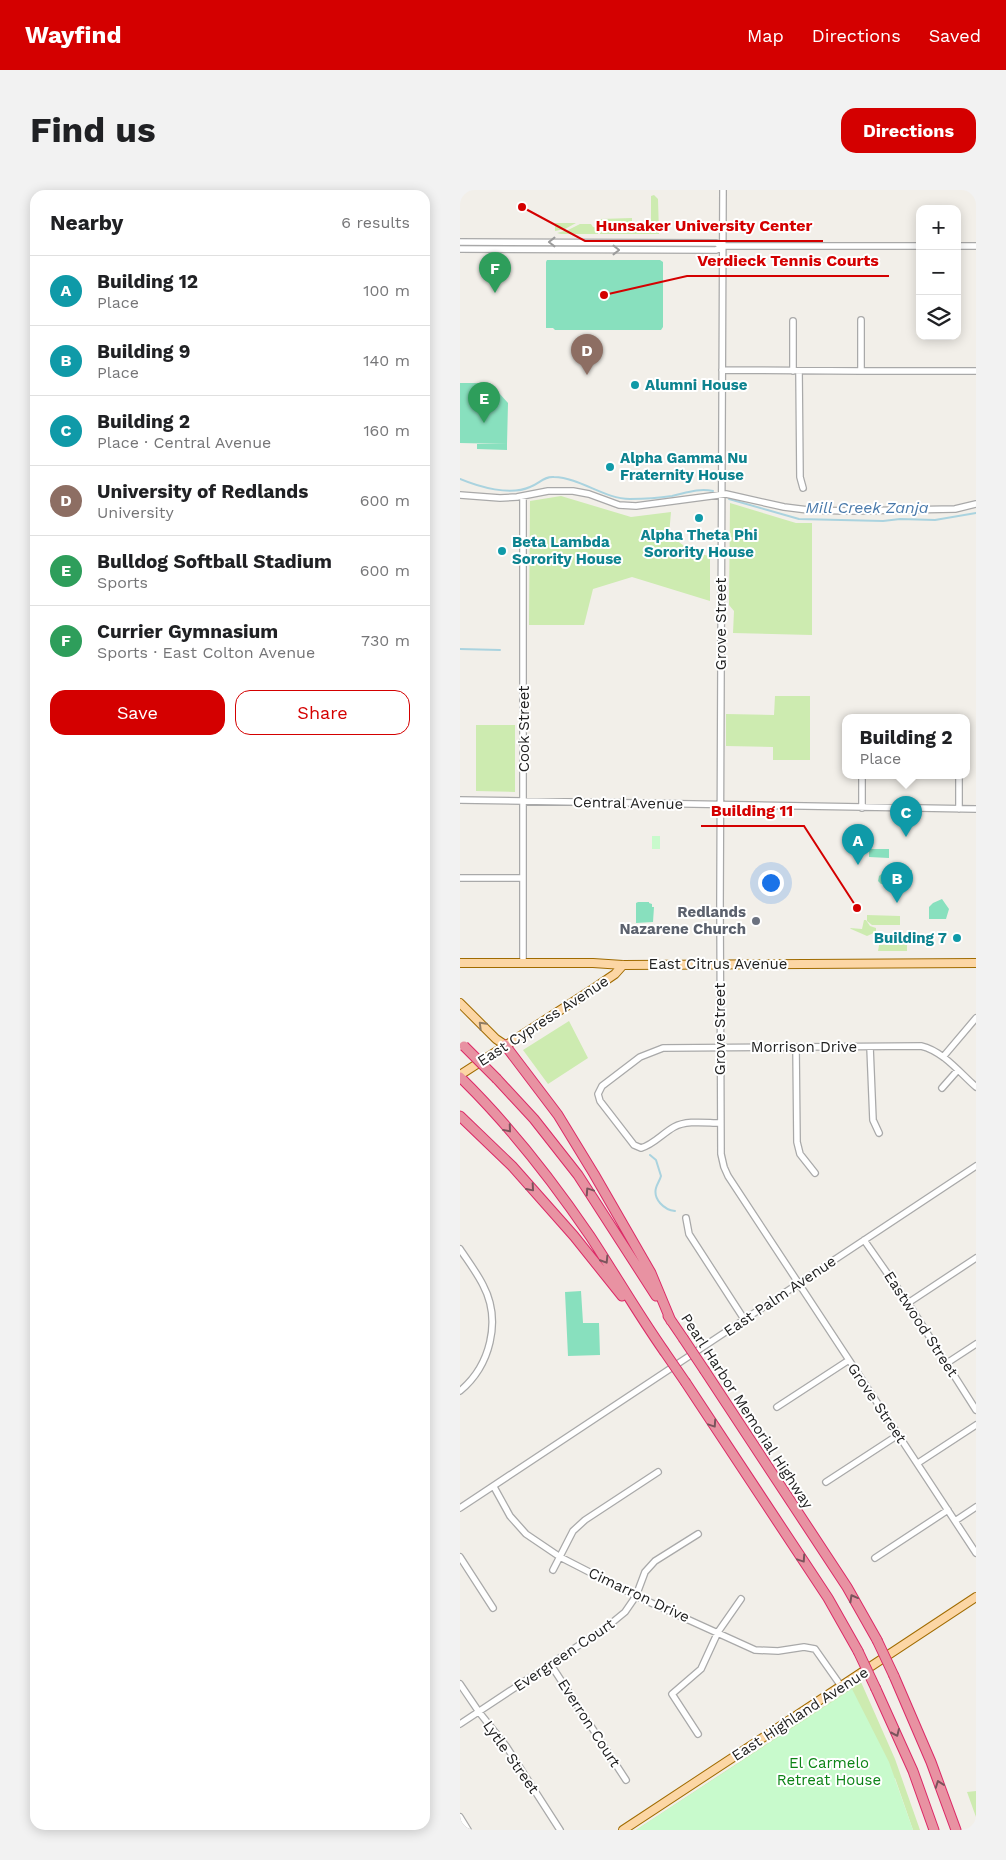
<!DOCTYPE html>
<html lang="en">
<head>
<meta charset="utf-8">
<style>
  :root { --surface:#fff; --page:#f2f2f2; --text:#202124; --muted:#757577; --line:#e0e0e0; --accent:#d40000 }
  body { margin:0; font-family:"Work Sans",sans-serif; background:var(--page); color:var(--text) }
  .controls { position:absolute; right:15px; top:15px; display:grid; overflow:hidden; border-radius:10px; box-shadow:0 2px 12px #0003 }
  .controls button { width:45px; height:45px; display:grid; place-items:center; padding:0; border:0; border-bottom:1px solid var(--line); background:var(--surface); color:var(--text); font:25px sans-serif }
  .you { position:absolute; left:310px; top:692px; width:18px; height:18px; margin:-12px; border:4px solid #fff; border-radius:50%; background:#1a73e8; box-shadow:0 0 0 8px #1a73e833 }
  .badge { display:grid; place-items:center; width:32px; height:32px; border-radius:50%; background:var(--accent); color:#fff; font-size:16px; font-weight:700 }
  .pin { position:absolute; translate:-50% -41px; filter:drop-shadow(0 1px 2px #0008) }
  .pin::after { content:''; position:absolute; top:26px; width:18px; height:15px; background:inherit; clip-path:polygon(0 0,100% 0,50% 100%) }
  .popup { position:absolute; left:382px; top:524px; width:128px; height:65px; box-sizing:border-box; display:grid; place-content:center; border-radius:10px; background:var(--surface); filter:drop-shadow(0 1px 4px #0005); font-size:16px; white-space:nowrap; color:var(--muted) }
  .popup b { font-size:19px; color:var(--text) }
  .popup::after { content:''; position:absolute; left:50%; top:100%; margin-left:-10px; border:10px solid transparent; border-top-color:var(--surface) }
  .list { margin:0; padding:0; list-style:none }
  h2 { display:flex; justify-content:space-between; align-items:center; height:65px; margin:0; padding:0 20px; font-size:21px }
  h2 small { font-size:16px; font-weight:400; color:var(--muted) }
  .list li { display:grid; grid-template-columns:32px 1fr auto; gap:15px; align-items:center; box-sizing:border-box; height:70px; padding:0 20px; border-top:1px solid var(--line) }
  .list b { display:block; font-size:19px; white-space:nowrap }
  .list p { margin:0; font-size:16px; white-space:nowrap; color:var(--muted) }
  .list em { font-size:16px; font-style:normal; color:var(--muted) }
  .actions { display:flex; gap:10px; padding:15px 20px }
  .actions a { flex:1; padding:11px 0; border:1px solid var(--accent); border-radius:15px; text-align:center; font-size:18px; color:var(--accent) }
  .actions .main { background:var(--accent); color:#fff }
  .icon { flex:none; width:28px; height:28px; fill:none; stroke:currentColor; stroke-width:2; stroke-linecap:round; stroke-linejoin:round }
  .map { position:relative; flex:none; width:516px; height:1640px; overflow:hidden; border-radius:15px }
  header { display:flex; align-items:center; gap:30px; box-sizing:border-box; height:70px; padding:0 25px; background:var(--accent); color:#fff }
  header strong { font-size:24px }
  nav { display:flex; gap:28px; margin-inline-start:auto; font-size:18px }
  .intro { display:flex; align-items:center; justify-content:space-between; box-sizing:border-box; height:120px; padding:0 30px }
  h1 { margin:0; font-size:35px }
  .button { padding:12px 22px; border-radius:15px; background:var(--accent); color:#fff; font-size:18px; font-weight:700 }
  main { display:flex; gap:30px; padding:0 30px }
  aside { flex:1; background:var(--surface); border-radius:15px; box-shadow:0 2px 12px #0003 }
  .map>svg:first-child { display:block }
  .grass { fill:#cdebb0 }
  .park { fill:#c8facc }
  .pitch { fill:#88e0be }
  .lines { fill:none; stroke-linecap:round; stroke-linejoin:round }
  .stream { stroke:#aad3df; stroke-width:2 }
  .minor-casing { stroke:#a9a9a9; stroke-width:8 }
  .major-casing { stroke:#a06b00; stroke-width:10 }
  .highway-casing { stroke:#dc2a67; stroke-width:11 }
  .minor { stroke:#fff; stroke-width:5.5 }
  .major { stroke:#fcd6a4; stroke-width:8 }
  .highway { stroke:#e892a2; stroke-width:9 }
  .highway-bridge-casing { stroke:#dc2a67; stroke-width:11; stroke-linecap:butt }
  .highway-bridge { stroke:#e892a2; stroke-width:9 }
  .oneway { stroke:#9c9c9c }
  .oneway2 { stroke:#8f7c63 }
  .oneway3 { stroke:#7b545c }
  .culture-dot { fill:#0f9aa8; stroke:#fff; stroke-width:2 }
  .worship-dot { fill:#6b7280; stroke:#fff; stroke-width:2 }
  .labels { text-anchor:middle; stroke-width:4; stroke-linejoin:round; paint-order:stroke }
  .culture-label { font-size:15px; font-weight:bold; fill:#0d838f; stroke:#fff; text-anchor:start }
  .street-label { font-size:15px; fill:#222; stroke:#fff }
  .worship-label { font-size:15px; font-weight:bold; fill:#5b616d; stroke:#fff; text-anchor:end }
  .park-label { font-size:15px; fill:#0c8416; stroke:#fff }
  .water-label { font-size:16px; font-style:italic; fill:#4a7aab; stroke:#fff }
  .leader { fill:none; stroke:#d40000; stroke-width:2 }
  .callout-dot { fill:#d40000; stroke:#fff; stroke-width:2 }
  .callout-label { font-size:16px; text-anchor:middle; font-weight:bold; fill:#d40000; stroke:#fff; stroke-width:4; stroke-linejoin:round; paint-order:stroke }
</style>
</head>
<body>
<header>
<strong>Wayfind</strong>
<nav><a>Map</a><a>Directions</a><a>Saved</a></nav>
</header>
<div class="intro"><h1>Find us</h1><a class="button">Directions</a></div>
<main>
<aside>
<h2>Nearby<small>6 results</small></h2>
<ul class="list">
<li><span class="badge" style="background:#0f9aa8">A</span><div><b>Building 12</b><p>Place</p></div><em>100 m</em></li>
<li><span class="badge" style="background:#0f9aa8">B</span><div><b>Building 9</b><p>Place</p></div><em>140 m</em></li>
<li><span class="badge" style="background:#0f9aa8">C</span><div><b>Building 2</b><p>Place · Central Avenue</p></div><em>160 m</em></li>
<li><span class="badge" style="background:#8d6e63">D</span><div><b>University of Redlands</b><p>University</p></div><em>600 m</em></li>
<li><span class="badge" style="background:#2e9e5b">E</span><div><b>Bulldog Softball Stadium</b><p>Sports</p></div><em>600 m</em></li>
<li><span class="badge" style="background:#2e9e5b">F</span><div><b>Currier Gymnasium</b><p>Sports · East Colton Avenue</p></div><em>730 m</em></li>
</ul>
<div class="actions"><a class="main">Save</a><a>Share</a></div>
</aside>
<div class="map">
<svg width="516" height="1640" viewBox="0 0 516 1640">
  <rect width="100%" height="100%" fill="#f2efe9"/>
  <!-- grass -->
  <path class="grass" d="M194,5l4,4 1,35h-59v-6l2,-5 -2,-4 32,-1v5h19v-27z
    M95,33h21l-11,6 -10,2z
    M120,34h11l2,3 5,1v6h-37l-4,-1 11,-3z
    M101,306l70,21 40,-5 -2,23 25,18 16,3v45l-78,-24 -39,12 -9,36h-55l1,-124z
    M270,313l66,20h16v112l-79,-2 1,-22 -5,-6z
    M315,506h35v64h-37v-13l-47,-1v-32l48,1z
    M16,535h39v67l-39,-1z
    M407,725l33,1v9h-28l-5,-4z
    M404,730h2l4,6 6,2v4l-9,4 -16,-7 -1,-1 12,1z
    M444,748h3v13h-29l2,-11 1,5 23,-1z
    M109,831l19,37 -40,26 -25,-34z
    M401,1492l34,77 25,71h-7l-18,-52 -259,52z
    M516,1601v26l-9,-25z"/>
  <!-- park -->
  <path class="park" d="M192,646h8v13h-8z
    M392,1499l37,73 24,68h-277z"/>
  <!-- pitch -->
  <path class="pitch" d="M87,70h113l3,2v65l-2,3h-106l-2,-2h-7v-66z
    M0,193h30l18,20 -1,41 -47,-1z
    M17,254h30v6l-30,-1z
    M409,659h20v9l-20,-1z
    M443,680h9v12h-12v2h-19l-3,-3 1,-5 5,-4h19z
    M482,709l7,10 -3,10h-17v-12l4,-4z
    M178,712h11v1l3,1v3h2l-1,15 -17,1v-20z
    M121,1101l2,32h16l1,32 -32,1 -3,-64z"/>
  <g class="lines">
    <!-- stream -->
    <path class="stream" d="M0,289c19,8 50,17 70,8 9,-3 14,-11 24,-10 27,1 50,22 76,22 13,0 29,-1 42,-3 14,-3 26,-8 41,-5
      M269,309l70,20 84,2 17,-2 35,1 41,-7
      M0,459l40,1
      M190,965l6,5 5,16c-1,4 -4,8 -5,12 -3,11 8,22 19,23"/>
    <!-- minor casing -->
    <g class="minor-casing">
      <path id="minor" d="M263,0l-3,712 1,252 3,13 4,9 248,377
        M0,52l256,1 7,3h197
        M497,56h19
        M0,59l256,1 7,-4
        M333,131v50
        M262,180l139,1v-51
        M339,181l1,106 3,11
        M401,181h115
        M0,305l40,3 17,-1 31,-6h25l16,3 30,11 17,1 90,-12 58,13 24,3 41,1 106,-2 21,-5
        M63,306v466
        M0,610l516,9
        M402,618v-32
        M499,619v-33
        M0,688h62
        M336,857l1,95 3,12 15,19
        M410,857l3,73 6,13
        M483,867l33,-39
        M482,898l15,-17
        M260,933c-14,0 -33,-3 -46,4 -11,6 -21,18 -33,21l-7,-3 -34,-44 -2,-7 4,-8 38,-29 23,-9 258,-2c22,5 39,27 55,41
        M226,1028l3,16 55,85
        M404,1050l44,63 68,107
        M0,1059c8,12 17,24 23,36 19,36 7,81 -23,106
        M448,1113l68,-45
        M487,1173l29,-19
        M317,1217l72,-47
        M458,1273l58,-38
        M366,1292l72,-47
        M34,1297l16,29 16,18 34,23 76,39 119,54 23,1 26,-4 11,2 26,37
        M0,1318l516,-342
        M495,1331l21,-14
        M0,1367l33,51
        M415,1368l73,-48
        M93,1380l20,-39 12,-11 73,-48
        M91,1475l75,115
        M0,1494l19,28 27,34 54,84
        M0,1534l148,-98 17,-14 11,-16 9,-24 10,-11 43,-27
        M238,1544l-26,-40 29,-25 17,-37 23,-33
        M0,1627l8,13"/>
    </g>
    <!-- major casing -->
    <g class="major-casing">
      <path id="major" d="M0,773h133l30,2 353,-2
        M0,813l36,36 9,6
        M0,885l133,-86 22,-15 8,-9
        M163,1640l353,-233"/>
    </g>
    <!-- highway casing -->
    <g class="highway-casing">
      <path id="highway" d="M45,855l53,70 36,59 57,99 20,48
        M0,887c49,48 92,103 130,159 25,38 48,78 74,115
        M37,889l37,40 44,56 78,121
        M0,926l52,50 62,70 48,60
        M208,1126l15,22
        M245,1181l142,216 30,53
        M226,1193l142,215 30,53
        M434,1486l37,86 25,68
        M416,1499l37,82 21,59"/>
    </g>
    <!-- minor -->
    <use href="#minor" class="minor"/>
    <!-- major -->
    <use href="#major" class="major"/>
    <!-- highway -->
    <use href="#highway" class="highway"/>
    <!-- highway-bridge casing -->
    <g class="highway-bridge-casing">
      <path id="highway-bridge" d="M4,856l33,33
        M223,1148l22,33
        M204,1161l22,32
        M417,1450l17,36
        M398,1461l18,38"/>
    </g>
    <!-- highway-bridge -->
    <use href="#highway-bridge" class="highway-bridge"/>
  </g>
  <!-- one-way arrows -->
  <defs><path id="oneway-chevron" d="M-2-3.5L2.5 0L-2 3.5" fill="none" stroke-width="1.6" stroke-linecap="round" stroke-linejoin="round" transform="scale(1.25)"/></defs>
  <g class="oneway">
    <use href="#oneway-chevron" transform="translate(92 52) rotate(-180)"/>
    <use href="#oneway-chevron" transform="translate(156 60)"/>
  </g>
  <use class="oneway2" href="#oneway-chevron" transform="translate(22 835) rotate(-135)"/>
  <g class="oneway3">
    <use href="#oneway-chevron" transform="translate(48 939) rotate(50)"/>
    <use href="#oneway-chevron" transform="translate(71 998) rotate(49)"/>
    <use href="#oneway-chevron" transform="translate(129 1001) rotate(-124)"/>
    <use href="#oneway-chevron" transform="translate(145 1070) rotate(58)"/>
    <use href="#oneway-chevron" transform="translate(253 1234) rotate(56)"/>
    <use href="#oneway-chevron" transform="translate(342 1369) rotate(56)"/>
    <use href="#oneway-chevron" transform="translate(393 1408) rotate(-119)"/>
    <use href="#oneway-chevron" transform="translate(436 1543) rotate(66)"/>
    <use href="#oneway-chevron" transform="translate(479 1594) rotate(-110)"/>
  </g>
  <!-- markers -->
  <g class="culture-dot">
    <circle cx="175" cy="195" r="5"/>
    <circle cx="150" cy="277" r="5"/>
    <circle cx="239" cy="328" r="5"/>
    <circle cx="42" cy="361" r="5"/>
    <circle cx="497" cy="748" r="5"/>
  </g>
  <circle class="worship-dot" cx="296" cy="731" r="5"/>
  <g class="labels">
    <!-- culture labels -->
    <g class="culture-label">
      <text x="185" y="200">Alumni House</text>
      <text x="160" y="273">Alpha Gamma Nu<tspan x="160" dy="17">Fraternity House</tspan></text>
      <text x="239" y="350" text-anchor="middle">Alpha Theta Phi<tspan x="239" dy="17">Sorority House</tspan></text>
      <text x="52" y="357">Beta Lambda<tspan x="52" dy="17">Sorority House</tspan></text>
      <text x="487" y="753" text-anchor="end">Building 7</text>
    </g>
    <!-- street labels -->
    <g class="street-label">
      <text transform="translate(261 434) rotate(-90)" y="5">Grove Street</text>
      <text transform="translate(64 539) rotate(-90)" y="5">Cook Street</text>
      <text transform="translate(168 613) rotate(1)" y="5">Central Avenue</text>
      <text x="258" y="779">East Citrus Avenue</text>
      <text transform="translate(83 831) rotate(-33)" y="5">East Cypress Avenue</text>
      <text transform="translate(260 839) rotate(-90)" y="5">Grove Street</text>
      <text x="344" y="862">Morrison Drive</text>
      <text transform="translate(320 1106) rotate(-34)" y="5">East Palm Avenue</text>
      <text transform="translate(461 1134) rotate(57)" y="5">Eastwood Street</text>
      <text transform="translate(417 1213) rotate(56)" y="5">Grove Street</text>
      <text transform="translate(287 1221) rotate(57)" y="5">Pearl Harbor Memorial Highway</text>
      <text transform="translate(179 1405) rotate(25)" y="5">Cimarron Drive</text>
      <text transform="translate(104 1465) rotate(-34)" y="5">Evergreen Court</text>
      <text transform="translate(340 1524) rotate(-33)" y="5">East Highland Avenue</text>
      <text transform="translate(129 1533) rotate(57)" y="5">Everron Court</text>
      <text transform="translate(51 1567) rotate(55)" y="5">Lytle Street</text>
    </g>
    <!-- worship labels -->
    <g class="worship-label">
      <text x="286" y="727">Redlands<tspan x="286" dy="17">Nazarene Church</tspan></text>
    </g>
    <!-- park labels -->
    <g class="park-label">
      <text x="369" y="1578">El Carmelo<tspan x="369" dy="17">Retreat House</tspan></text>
    </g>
    <!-- water labels -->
    <g class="water-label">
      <text x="407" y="323">Mill Creek Zanja</text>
    </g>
  </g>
  <!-- callouts -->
  <path class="leader" d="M62 17L125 51H363M144 105L227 86H429M397 718L344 636H241"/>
  <g class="callout-dot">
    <circle cx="62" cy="17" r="5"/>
    <circle cx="144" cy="105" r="5"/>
    <circle cx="397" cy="718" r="5"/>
  </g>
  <g class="callout-label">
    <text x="244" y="41">Hunsaker University Center</text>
    <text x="328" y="76">Verdieck Tennis Courts</text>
    <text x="292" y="626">Building 11</text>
  </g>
</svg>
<div class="controls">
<button>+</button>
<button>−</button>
<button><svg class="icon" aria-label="layers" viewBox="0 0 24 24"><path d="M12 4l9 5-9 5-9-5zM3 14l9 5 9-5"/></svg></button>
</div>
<div class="you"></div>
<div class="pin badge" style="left:398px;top:675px;background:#0f9aa8">A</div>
<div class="pin badge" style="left:437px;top:713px;background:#0f9aa8">B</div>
<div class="pin badge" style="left:446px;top:647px;background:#0f9aa8">C</div>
<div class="popup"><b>Building 2</b>Place</div>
<div class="pin badge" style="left:127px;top:185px;background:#8d6e63">D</div>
<div class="pin badge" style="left:24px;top:233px;background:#2e9e5b">E</div>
<div class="pin badge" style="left:35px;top:103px;background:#2e9e5b">F</div>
</div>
</main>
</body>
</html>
